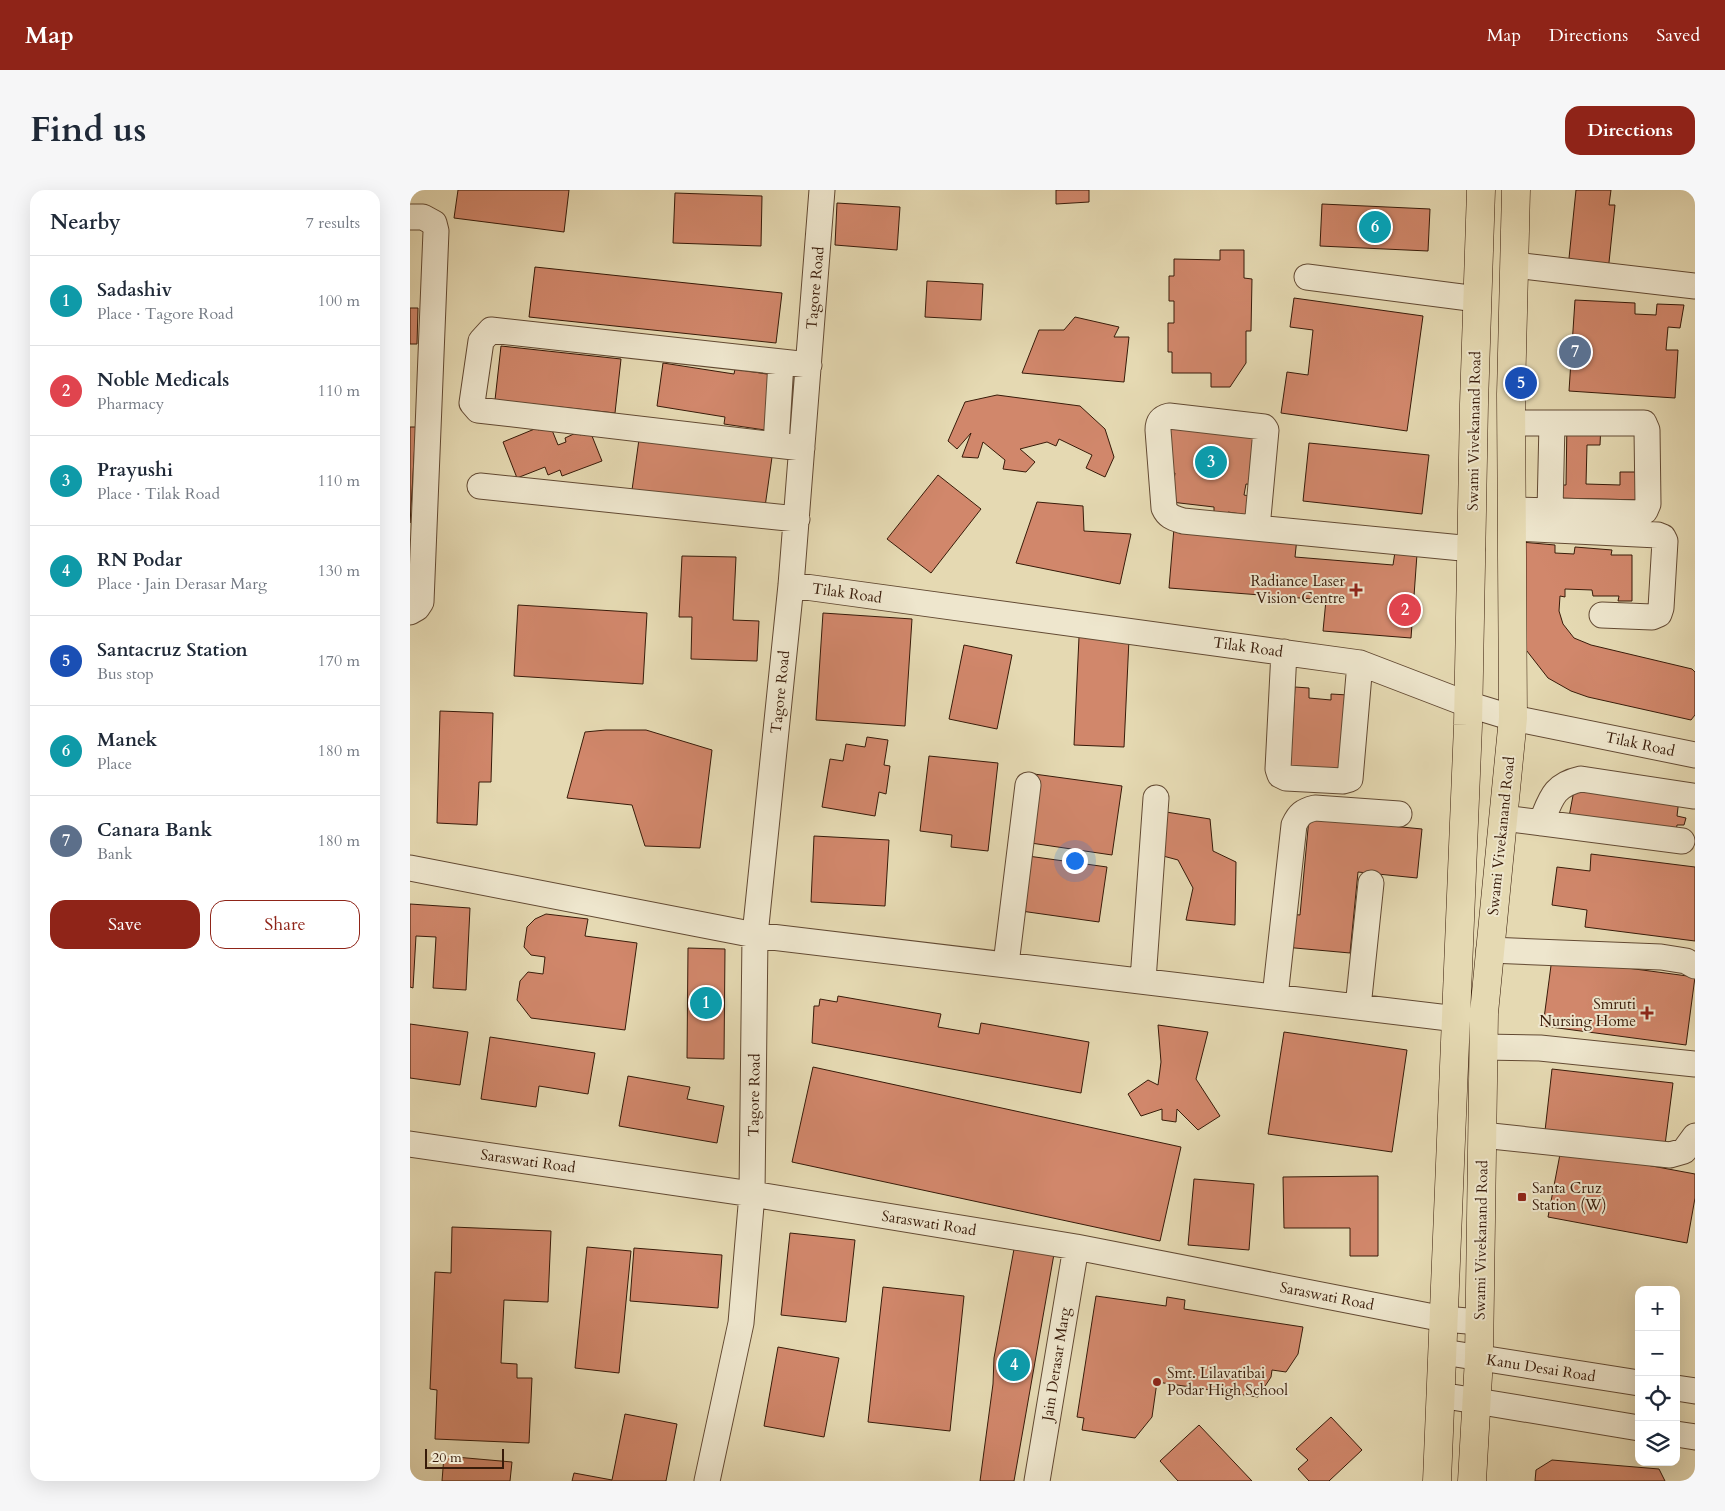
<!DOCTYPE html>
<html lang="en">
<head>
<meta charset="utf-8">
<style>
  :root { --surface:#fff; --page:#f6f6f7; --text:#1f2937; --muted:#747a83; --line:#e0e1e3; --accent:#8f2418 }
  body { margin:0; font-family:Cardo,serif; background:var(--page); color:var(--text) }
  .controls { position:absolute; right:15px; bottom:15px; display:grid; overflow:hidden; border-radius:10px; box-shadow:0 5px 20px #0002 }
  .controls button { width:45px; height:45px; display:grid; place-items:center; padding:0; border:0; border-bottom:1px solid var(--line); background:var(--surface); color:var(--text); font:25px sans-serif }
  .scale { position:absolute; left:15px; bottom:12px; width:79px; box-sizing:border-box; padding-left:5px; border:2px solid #381b09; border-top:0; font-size:14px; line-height:18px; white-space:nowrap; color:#381b09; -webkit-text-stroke:4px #eee6cd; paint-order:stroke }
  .you { position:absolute; left:664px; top:670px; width:18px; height:18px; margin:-12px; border:4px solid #fff; border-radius:50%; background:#1a73e8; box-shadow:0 0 0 8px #1a73e833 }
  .badge { display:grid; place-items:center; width:32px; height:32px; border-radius:50%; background:var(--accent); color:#fff; font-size:16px; font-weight:700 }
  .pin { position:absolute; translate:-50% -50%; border:2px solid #fff; box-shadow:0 1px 5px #0006 }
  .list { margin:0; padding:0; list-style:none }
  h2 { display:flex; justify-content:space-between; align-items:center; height:65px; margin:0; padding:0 20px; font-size:21px }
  h2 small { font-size:16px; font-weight:400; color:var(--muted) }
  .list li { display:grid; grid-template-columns:32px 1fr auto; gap:15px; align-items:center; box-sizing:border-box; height:90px; padding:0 20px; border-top:1px solid var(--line) }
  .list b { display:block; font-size:19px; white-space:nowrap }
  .list p { margin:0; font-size:16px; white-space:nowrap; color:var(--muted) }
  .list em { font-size:16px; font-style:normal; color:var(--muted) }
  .actions { display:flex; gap:10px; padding:15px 20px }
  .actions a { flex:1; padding:11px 0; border:1px solid var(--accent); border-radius:15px; text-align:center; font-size:18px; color:var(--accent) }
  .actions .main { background:var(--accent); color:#fff }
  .icon { flex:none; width:28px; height:28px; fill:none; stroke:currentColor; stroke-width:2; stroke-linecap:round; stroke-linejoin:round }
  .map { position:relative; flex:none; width:1285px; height:1291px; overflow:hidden; border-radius:15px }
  header { display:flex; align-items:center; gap:30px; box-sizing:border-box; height:70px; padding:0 25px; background:var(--accent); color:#fff }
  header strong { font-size:24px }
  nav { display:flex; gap:28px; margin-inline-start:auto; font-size:18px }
  .intro { display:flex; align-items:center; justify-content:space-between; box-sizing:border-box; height:120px; padding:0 30px }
  h1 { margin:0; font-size:35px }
  .button { padding:12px 22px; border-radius:15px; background:var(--accent); color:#fff; font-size:18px; font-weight:700 }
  main { display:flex; gap:30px; padding:0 30px }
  aside { flex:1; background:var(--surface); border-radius:15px; box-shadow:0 5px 20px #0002 }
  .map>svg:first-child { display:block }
  .building { fill:#d1876b; stroke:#381b09 }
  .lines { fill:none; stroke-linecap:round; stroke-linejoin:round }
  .minor-casing { stroke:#634a33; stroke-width:27 }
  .major-casing { stroke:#381b09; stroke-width:29 }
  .minor { stroke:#eee6cd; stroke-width:25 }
  .major { stroke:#e5d9b2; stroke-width:28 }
  .poi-dot { fill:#8f2418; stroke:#eee6cd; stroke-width:2 }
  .labels { text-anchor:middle; stroke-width:4; stroke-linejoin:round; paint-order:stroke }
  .street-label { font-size:15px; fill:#381b09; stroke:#eee6cd }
  .poi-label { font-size:15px; fill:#381b09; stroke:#eee6cd; text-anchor:end }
</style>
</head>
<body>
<header>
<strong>Map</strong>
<nav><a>Map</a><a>Directions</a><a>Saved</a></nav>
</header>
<div class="intro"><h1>Find us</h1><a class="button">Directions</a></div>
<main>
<aside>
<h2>Nearby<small>7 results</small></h2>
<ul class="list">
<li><span class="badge" style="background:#0f9aa8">1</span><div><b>Sadashiv</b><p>Place · Tagore Road</p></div><em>100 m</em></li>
<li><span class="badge" style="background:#e0444e">2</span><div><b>Noble Medicals</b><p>Pharmacy</p></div><em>110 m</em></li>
<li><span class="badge" style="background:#0f9aa8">3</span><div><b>Prayushi</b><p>Place · Tilak Road</p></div><em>110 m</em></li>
<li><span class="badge" style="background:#0f9aa8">4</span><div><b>RN Podar</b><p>Place · Jain Derasar Marg</p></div><em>130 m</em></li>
<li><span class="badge" style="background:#1a4fb4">5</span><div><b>Santacruz Station</b><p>Bus stop</p></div><em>170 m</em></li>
<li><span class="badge" style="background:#0f9aa8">6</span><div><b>Manek</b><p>Place</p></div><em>180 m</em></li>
<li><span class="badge" style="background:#5c6f8a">7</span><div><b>Canara Bank</b><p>Bank</p></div><em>180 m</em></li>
</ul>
<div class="actions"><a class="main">Save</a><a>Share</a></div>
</aside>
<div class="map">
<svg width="1285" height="1291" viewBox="0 0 1285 1291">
  <rect width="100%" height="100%" fill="#e5d9b2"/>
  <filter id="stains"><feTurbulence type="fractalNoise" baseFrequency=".004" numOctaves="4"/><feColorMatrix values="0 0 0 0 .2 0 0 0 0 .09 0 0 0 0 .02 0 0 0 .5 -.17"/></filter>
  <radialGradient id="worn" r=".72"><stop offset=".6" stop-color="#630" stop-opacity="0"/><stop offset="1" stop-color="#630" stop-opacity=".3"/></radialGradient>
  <!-- building -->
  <path class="building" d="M48,0h111l-5,42 -110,-14z
    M646,0h33v12l-33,2z
    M1166,0h35l-2,15h6l-7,67 -40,-4z
    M265,3l87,3 -1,50 -88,-3z
    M427,13l63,4 -3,43 -62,-5z
    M912,14l108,5 -2,42 -108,-5z
    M810,60h24v28l8,1 -1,52h-5v32l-16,24h-19v-14h-39v-21h-4v-29h6v-22h-5v-25h5v-17l46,1z
    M125,77l247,26 -6,50 -247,-26z
    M517,91l56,3 -2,36 -56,-3z
    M884,108l129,18 -16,115 -126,-18 6,-41 21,3 5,-45 -23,-3z
    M1165,110l60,3v11l21,1 1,-11 27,1 -4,23 -12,-1 -2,23h12l-3,48 -106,-7z
    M0,118h8l-1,36h-7z
    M665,127l44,10 -5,10h15l-5,45 -102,-9 17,-43h25z
    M91,156l120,13 -6,54 -120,-13z
    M253,173l71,11 1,-5 38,6 -8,55 -41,-6 1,-7 -68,-11z
    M587,205l83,11 25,23 9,28 -9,20 -19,-9 6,-13 -33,-16 -3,7 -9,-4 -27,7 15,13 -9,10 -23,-3 2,-9 -22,-18 -5,16 -16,-1 9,-24 -14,16 -9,-8 17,-39z
    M759,232l88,11 -2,52 -9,-1 -2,11 5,1 -2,19 -19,-3v4l-14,-2v-7l-43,-5 4,-29 -12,-2z
    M1157,232l34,1 -1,22h-13l-1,39 34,1v-13h21v28l-88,-2 1,-13h12z
    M140,235l8,20 8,-3 -1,-4 13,-6 2,3 10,-4 12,30 -40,15 -2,-6 -12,5 -3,-8 -28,11 -14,-36 34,-14 1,2z
    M0,237h6l-6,96z
    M230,242l133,18 -8,57 -133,-17z
    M899,253l120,12 -7,59 -119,-13z
    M528,285l43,34 -50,64 -44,-34z
    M627,312l46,4 1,25 47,3 -11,50 -104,-21z
    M764,338l123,10 -2,19 98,8 2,-13 22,2 -6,84 -88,-7 3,-31 -157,-12z
    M1111,352l34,3v8l19,1 1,-7 37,3 -1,5h21v46h-14l1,-5h-26l-1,-6 -27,-1v8l-5,-1 -1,15 4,13 11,14 17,7 101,24 3,3v43l-4,5 -103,-23 -17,-6 -23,-13 -25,-32z
    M272,366l54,1 -3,63 26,1 -2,40 -66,-2 1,-42h-13z
    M108,415l129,8 -4,71 -129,-8z
    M413,423l89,6 -7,107 -89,-6z
    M669,447l50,2 -5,108 -50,-2z
    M554,455l48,10 -15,74 -48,-10z
    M885,497l14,1v10l22,2v-6l17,1 -5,79 -53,-3z
    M30,521l53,2 -2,69h-12l-2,43 -40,-2z
    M196,540h40l66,20 -12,98 -55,-2 -13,-41 -65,-7 18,-66z
    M457,547l21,3 -4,25 6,1 -4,28 -7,-2 -4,24 -53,-9 8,-48 13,2 3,-17 19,3z
    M519,566l69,7 -10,88 -37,-4 1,-12 -32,-4z
    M624,584l88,12 -10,69 -88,-13z
    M1165,595l104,14 -2,17 9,2 -2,7h-7l-2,12 -107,-15z
    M756,622l44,7 3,32 23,11 -1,63 -49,-5 7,-32 -15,-28 -26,-7z
    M899,628l113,11 -5,49 -59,-6 -8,81 -66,-6 4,-33 12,1z
    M404,646l75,4 -4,66 -74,-4z
    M1181,664l104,13v74l-110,-14 2,-17 -35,-5 5,-38 33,4z
    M618,666l79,11 -8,55 -78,-11z
    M0,714l60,4 -4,82 -33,-2 3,-51 -20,-1 -3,52 -3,-1z
    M136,724l42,5 -3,17 52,7 -12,87 -94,-12 -14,-18 3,-19 8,-9 15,2 2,-17 -14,-2 -7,-8 3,-20 8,-8z
    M278,758l37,1 -1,110 -37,-1z
    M1142,768l143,19 -9,68 -143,-19z
    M428,806l103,18 -3,13 41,7 2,-11 108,19 -8,51 -269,-50 2,-37h5l1,-7 17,3z
    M0,834l58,8 -8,53 -50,-7z
    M748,835l50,7 -12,47 24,37 -22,14 -21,-21 -1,13 -14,-2v-11l-21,7 -13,-22 20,-14 10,5 3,-23z
    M874,842l123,18 -15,102 -124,-18z
    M80,847l105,16 -7,41 -49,-8 -3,21 -55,-8z
    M403,877l368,80 -21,94 -368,-79z
    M1142,879l121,14 -8,62 -120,-14z
    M218,886l62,11 -3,12 37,7 -7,37 -98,-17z
    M1151,959l134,25v24l-8,45 -139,-26z
    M968,986v80h-28v-28h-66l-1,-51z
    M784,989l60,5 -5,66 -61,-5z
    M42,1037l99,4 -3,71 -44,-2 -3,63 16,1v14h15l-3,65 -94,-4 2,-49 -7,-1 5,-117 16,1z
    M380,1043l65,7 -9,82 -65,-7z
    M177,1057l44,4 -12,122 -44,-5z
    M224,1058l88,7 -4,53 -88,-7z
    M604,1059l40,5 -40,227h-34l13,-97 1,-26z
    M473,1097l81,9 -14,135 -82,-9z
    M686,1106l70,10 1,-9 18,3 -1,9 119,18 -5,27 -12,18 -14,-2 -1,7 -13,20 -101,-15 -5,35 -17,21 -53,-8 2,-12 -7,-1z
    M368,1157l61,11 -15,79 -60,-11z
    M215,1224l52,10 -11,57h-94l2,-8 38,7z
    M921,1227l31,33 -33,31h-20l-11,-12 10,-9 -12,-11z
    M789,1235l53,56h-74l-18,-20z
    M34,1266l68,6 -2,19h-68z
    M1142,1270l107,9 6,12h-130l1,-11z"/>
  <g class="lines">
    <!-- minor casing -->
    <g class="minor-casing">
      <path id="minor" d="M0,27h13l11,6 2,8 -15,371 -4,6 -7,4
        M1105,75l180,21
        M897,87l170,22
        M1101,233h133l3,7 1,74 -3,7 -4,2 -129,-3
        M366,255l5,-83
        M392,258l-324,-38 -6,-7 9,-62 10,-11 318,35
        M70,296l317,33
        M1140,321l2,-88
        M847,338l9,-98 -2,-3 -95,-11c-8,2 -11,6 -11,14l6,78c4,9 10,10 19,13l289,28
        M1102,338l146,7 5,2 2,4 -4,67 -2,6 -7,3 -50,-2
        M381,395l569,78 107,41 46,14 182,37
        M874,462l-6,117 2,6 6,3 57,3 7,-2 10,-116
        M1093,628l179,23
        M1131,633c10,-24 12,-38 40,-44l112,17
        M0,678l345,67 702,84
        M1079,760l172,7 25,4 9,5
        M596,774l22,-179
        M733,790l13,-182
        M865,807l19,-172c5,-11 9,-14 21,-17l84,6
        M948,817l13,-124
        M1073,857l57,1 155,16
        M1072,945l188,20 14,-4 11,-15
        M0,954l342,50 324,53 281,55 87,17 35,3
        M1033,1162l196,31
        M1266,1198l19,3
        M1030,1205l199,33
        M1266,1244l19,3
        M297,1291l34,-158 11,-129 3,-259 36,-350 31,-395
        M627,1291l39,-234"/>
    </g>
    <!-- major casing -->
    <g class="major-casing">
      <path id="major" d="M1027,1291l31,-756 6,-321 7,-214
        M1062,1291l7,-123 5,-345 29,-295 -2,-324 5,-204"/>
    </g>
    <!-- minor -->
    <use href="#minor" class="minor"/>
    <!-- major -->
    <use href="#major" class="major"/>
  </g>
  <!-- markers -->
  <g class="poi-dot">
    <path d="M943.5 392.5h5v5h5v5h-5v5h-5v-5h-5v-5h5z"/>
    <path d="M1234.5 815.5h5v5h5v5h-5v5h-5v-5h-5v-5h5z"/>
    <rect x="1107" y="1002" width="10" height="10" rx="2.5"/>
    <circle cx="747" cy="1192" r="5"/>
  </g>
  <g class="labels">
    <!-- street labels -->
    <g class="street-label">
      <text transform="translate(405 98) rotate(-85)" y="5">Tagore Road</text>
      <text transform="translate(1064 241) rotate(-89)" y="5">Swami Vivekanand Road</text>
      <text transform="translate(437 403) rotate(8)" y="5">Tilak Road</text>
      <text transform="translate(838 457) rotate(8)" y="5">Tilak Road</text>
      <text transform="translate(370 502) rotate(-84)" y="5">Tagore Road</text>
      <text transform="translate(1230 554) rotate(12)" y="5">Tilak Road</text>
      <text transform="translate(1091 646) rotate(-84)" y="5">Swami Vivekanand Road</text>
      <text transform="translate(344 905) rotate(-89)" y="5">Tagore Road</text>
      <text transform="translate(118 971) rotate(8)" y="5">Saraswati Road</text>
      <text transform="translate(519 1033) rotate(9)" y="5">Saraswati Road</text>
      <text transform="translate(1071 1050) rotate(-89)" y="5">Swami Vivekanand Road</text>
      <text transform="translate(917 1106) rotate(11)" y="5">Saraswati Road</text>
      <text transform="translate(646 1174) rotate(-81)" y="5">Jain Derasar Marg</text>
      <text transform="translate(1131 1178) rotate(9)" y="5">Kanu Desai Road</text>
    </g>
    <!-- poi labels -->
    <g class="poi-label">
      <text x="935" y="396">Radiance Laser<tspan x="935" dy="17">Vision Centre</tspan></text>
      <text x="1226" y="819">Smruti<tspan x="1226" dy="17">Nursing Home</tspan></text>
      <text x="1122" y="1003" text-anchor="start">Santa Cruz<tspan x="1122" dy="17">Station (W)</tspan></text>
      <text x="757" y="1188" text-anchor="start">Smt. Lilavatibai<tspan x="757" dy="17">Podar High School</tspan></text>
    </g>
  </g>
  <rect width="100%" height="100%" filter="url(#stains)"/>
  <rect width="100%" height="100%" fill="url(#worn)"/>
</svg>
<div class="controls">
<button>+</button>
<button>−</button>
<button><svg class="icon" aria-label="locate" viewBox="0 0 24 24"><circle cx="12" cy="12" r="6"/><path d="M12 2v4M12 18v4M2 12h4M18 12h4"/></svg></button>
<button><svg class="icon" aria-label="layers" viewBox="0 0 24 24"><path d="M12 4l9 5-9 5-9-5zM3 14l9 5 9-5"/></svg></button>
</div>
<div class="scale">20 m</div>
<div class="you"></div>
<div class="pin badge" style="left:296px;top:813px;background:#0f9aa8">1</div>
<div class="pin badge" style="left:995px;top:420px;background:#e0444e">2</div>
<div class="pin badge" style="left:801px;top:272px;background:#0f9aa8">3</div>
<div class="pin badge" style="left:604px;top:1175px;background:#0f9aa8">4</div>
<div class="pin badge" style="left:1111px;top:193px;background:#1a4fb4">5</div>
<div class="pin badge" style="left:965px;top:37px;background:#0f9aa8">6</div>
<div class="pin badge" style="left:1165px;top:162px;background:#5c6f8a">7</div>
</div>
</main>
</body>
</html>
